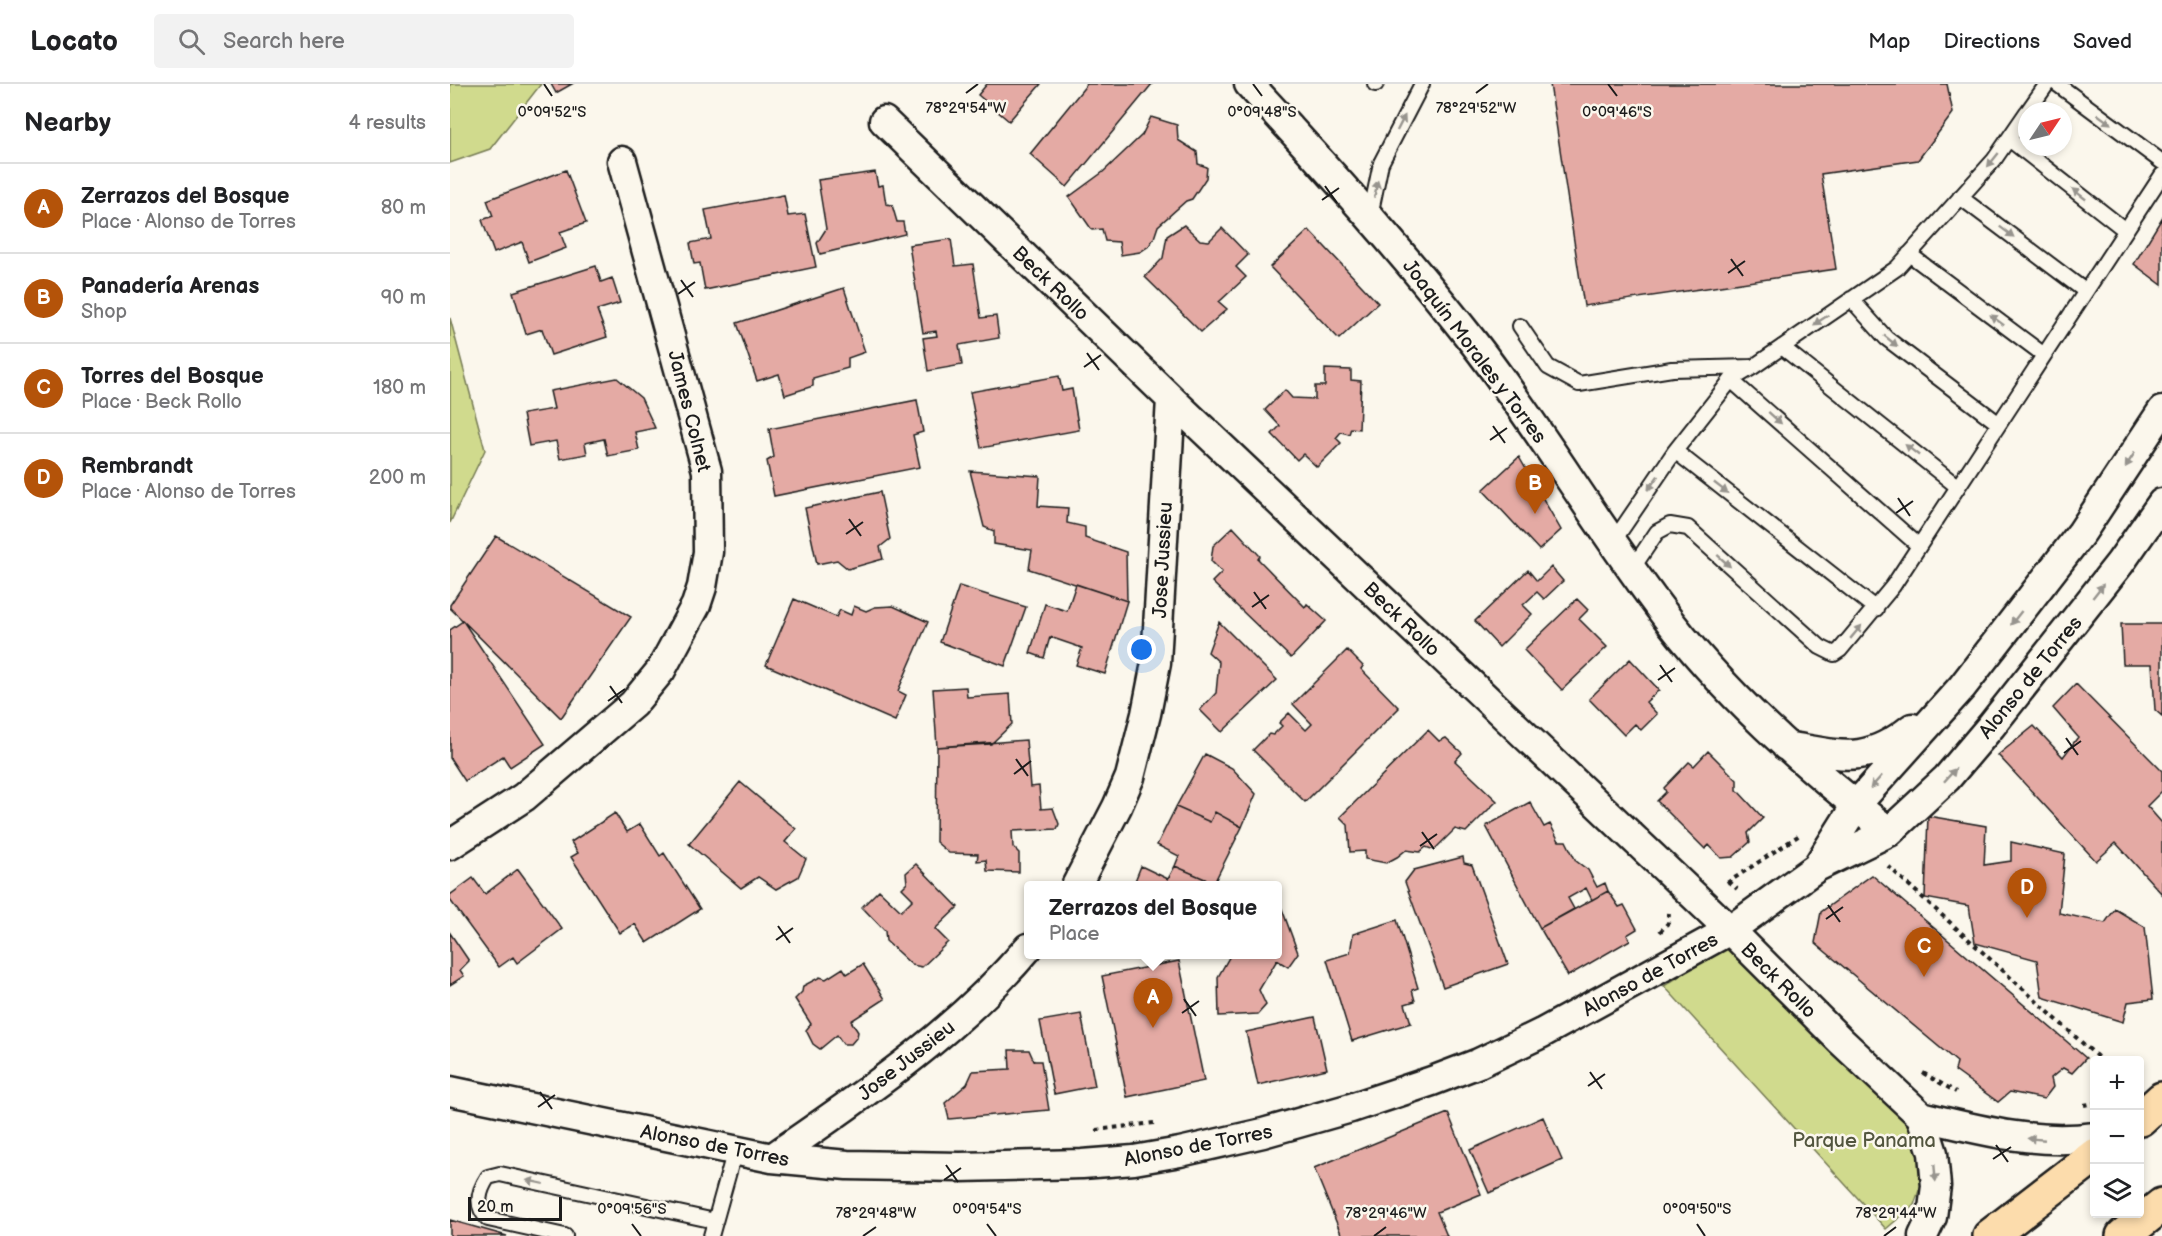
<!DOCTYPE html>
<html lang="en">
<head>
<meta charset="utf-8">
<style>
  :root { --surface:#fff; --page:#f2f2f2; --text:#202124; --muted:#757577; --line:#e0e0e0; --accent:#b45309 }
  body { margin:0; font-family:"Balsamiq Sans",sans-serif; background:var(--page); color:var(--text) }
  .controls { position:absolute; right:18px; bottom:18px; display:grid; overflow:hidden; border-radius:6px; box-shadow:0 3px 9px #0003 }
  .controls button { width:54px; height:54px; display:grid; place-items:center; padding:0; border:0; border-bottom:2px solid var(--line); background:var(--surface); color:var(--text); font:30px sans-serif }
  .compass { position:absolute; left:1568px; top:18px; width:54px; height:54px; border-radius:50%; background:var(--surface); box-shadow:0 3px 9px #0003; rotate:55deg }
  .scale { position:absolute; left:18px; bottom:15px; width:94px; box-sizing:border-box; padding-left:6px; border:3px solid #1c1c1c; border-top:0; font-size:16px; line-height:21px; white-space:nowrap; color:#1c1c1c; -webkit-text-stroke:4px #fbf7ec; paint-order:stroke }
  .you { position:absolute; left:692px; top:566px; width:21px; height:21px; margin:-15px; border:4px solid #fff; border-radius:50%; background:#1a73e8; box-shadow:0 0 0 9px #1a73e833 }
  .badge { display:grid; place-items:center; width:39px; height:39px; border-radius:50%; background:var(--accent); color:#fff; font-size:20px; font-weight:700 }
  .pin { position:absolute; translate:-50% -50px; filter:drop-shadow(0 2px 3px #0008) }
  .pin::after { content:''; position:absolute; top:32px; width:21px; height:18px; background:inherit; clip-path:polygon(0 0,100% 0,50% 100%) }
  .popup { position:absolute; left:574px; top:797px; width:258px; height:78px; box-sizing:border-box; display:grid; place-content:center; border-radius:6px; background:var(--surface); filter:drop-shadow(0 2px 4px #0005); font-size:20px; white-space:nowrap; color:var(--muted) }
  .popup b { font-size:22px; color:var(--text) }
  .popup::after { content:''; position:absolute; left:50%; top:100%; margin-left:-12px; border:12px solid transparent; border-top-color:var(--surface) }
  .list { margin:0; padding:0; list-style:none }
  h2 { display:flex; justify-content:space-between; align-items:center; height:78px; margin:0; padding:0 24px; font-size:26px }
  h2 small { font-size:20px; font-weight:400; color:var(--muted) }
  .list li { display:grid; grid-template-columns:39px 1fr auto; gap:18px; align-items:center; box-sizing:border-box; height:90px; padding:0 24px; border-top:2px solid var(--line) }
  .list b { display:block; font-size:22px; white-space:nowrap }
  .list p { margin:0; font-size:20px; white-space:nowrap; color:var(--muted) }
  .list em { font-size:20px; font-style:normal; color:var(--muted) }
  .icon { flex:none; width:33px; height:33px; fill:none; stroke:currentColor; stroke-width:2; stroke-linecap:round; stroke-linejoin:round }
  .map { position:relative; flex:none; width:1712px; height:1152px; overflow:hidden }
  header { display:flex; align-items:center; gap:36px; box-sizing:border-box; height:84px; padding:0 30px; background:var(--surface); border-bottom:2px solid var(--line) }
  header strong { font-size:28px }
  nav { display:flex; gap:33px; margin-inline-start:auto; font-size:21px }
  .search { width:420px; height:54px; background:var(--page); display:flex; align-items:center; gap:15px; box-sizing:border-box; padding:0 21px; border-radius:6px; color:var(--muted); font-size:22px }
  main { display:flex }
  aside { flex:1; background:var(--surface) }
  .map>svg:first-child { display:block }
  .green { fill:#d0da8d; stroke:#767b54; stroke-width:1.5 }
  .building { fill:#e4aaa4; stroke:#1c1c1c; stroke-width:1.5 }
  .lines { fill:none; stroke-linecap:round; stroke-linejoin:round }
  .lane-casing { stroke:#1c1c1c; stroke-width:18 }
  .street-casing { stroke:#1c1c1c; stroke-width:33 }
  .primary-casing { stroke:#1c1c1c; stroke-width:38 }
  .path { stroke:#1c1c1c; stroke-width:4; stroke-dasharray:4.5 4.5; stroke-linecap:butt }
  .lane { stroke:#fbf7ec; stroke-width:14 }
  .street { stroke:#fbf7ec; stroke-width:28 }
  .primary { stroke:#fcdcac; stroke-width:33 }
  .oneway { fill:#97948e }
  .ticks { fill:none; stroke:#1c1c1c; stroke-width:2 }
  .labels { text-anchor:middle; stroke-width:5; stroke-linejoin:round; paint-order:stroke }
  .street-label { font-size:20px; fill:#1c1c1c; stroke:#fbf7ec }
  .park-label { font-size:20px; fill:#52553e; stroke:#fbf7ec }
  .ticks-label { font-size:15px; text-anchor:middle; fill:#1c1c1c; stroke:#fbf7ec; stroke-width:5; stroke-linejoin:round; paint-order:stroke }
</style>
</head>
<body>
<header>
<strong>Locato</strong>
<div class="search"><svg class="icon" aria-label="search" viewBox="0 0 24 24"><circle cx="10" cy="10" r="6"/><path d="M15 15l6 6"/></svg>Search here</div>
<nav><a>Map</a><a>Directions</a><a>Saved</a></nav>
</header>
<main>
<aside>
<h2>Nearby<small>4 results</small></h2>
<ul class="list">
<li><span class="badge">A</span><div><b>Zerrazos del Bosque</b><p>Place · Alonso de Torres</p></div><em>80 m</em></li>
<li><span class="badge">B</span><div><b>Panadería Arenas</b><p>Shop</p></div><em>90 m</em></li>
<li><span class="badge">C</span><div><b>Torres del Bosque</b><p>Place · Beck Rollo</p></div><em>180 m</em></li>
<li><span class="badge">D</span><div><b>Rembrandt</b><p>Place · Alonso de Torres</p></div><em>200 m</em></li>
</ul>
</aside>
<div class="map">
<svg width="1712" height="1152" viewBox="0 0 1712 1152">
  <rect width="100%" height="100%" fill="#fbf7ec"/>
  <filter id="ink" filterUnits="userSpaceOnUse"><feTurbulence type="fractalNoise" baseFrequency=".0167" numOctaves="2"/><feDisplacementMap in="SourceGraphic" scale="12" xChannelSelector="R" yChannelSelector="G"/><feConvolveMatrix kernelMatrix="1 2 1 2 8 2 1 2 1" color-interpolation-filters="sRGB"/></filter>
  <g filter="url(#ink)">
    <!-- green -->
    <path class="green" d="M0,0h91l-51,65 -40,14z
      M0,234l35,132 -35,73z
      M1278,861l175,171 11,25 10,35 -10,29 -28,24 -222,-243z"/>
    <!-- building -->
    <path class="building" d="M101,0h21l-16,9z
      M537,0h54l-32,37 -31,-26z
      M637,0h65l-85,103 -37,-33z
      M1100,0h397l6,29 -35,47 -97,14 15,95 -252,37z
      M701,33l26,8 1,15 19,12 1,12 9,3 -1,11 -14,21 -6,2 -28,25 -4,12 -5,8 -9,6 -19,3 -2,-13 -14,-1 -3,-12 -10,1 -23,-33 34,-25 39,-37z
      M116,86l20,53 -26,9 6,16 -37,14 -7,-20 -28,11 -12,-33 11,-4 -6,-16z
      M425,88l3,14 5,-1 3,19 6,1 5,17h6l2,12 -85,20 -3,-11 9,-14 -8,-49z
      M334,111l4,21 17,-2 11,53 -111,23 -5,-27 -6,1 -4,-21 21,-4 -6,-29z
      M1712,134v67l-28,-21z
      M734,141l16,15 9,1 13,-13 26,27 -12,12 10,10 -27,25 8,7 -26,23 -56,-55 18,-19 4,-22z
      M859,146l69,73 -39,36 -69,-72z
      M501,155l4,27 18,-2 8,54 15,-2 3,22 -40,7 3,20 -34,6 -5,-33 14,-2 -1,-5 -13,2 -14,-88z
      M146,182l5,16 11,-4 8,25 -23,7 10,27 -56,18 -9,-26 -16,5 -13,-42z
      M394,204l21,64 -17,6v10l-35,10v8l-28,9 -6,-21 -22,7 -20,-58z
      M875,285l26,1v10l10,1 -2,48 -8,-1 -2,6 -8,-2 -5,6 5,5 -24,24 -14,-13 -6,6 -25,-26 8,-8 -15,-16 20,-20 7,8 23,1v-13h10z
      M609,292l3,15 10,-2 7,41 -98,18 -11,-56z
      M167,294l24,20 14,30 -20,4 4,18 -31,6 -4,-17 -19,4 2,11 -27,5 -4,-18 -27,5 -6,-32 31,-5 -4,-18z
      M467,316l6,32 -10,3 7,32 -146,29 -7,-35 7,-4 -5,-28z
      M1069,373l42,73 -22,20 -56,-60z
      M520,387l70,5 -2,30 30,2 -1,15 18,4v11l41,14 1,49 -98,-32 3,-19 -38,-6v-13l-10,-4z
      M430,408l10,47 -10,8 3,12 -35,10 -11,-9 -20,4 -12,-56z
      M783,443l27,29 -2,3 47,48 2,-3 19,17 -35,37 -79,-76 10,-10 -11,-11 2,-15z
      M46,452l135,81 -70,101 -111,-110v-3z
      M1101,483l12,14 -19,18 -7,-7 -14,13 9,9 -33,33 -24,-26 53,-51 9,11z
      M626,500l51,17 -22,73 -29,-9 6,-17 -32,-11 -6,21 -14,-5 15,-49 22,7z
      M509,502l67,21 -21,59 -65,-24z
      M344,515l42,18 4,-7 11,5 3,-9 12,5 9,-4 18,-1 35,16 -30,69 8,4 -11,26 -129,-56z
      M1127,515l11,11 -9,9 28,28 -45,43 -38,-40z
      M13,537l82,123 -35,23 -7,-11 -38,25 -15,-23v-128z
      M769,538l58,58 -55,52 -22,-22 16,-17 3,-31 -11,-10z
      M1671,540h41v92l-7,-6 -3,-46h-29z
      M897,566l16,16 -2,3 38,39 -94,94 -52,-52 16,-16 4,1 9,-9 -3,-3 10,-10 17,17 6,-6 -19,-20z
      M1180,575l29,31 -13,12 11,12 -16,16 -6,-6 -11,11 -35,-36z
      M1626,600l86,87v20l-15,15 15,17v71l-46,-51 -20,18 -98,-106 36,-29 29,31 15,-20 -25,-29z
      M516,603l1,10 43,-3 2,30 -21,20 -54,3 -4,-58z
      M978,646l11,11 7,-3 16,15 -7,8 42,40 -31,31 -11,-3 -21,21 -8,-3 -6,5 -14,-2 -9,7 -11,6 -21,-4v-8l-15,1 -2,-27 -8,-8z
      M576,656l4,47 9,-1 2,23 12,-1 6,16 -2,5 -45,2 1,16 6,6v19l-32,-1 -1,-11 -9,1 1,-7 -29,-1 -13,-11 1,-95z
      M1258,667l29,29v10l26,28 -15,15 2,9 -17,15 -12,1 -12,-13 -4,4 -48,-48 9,-9 -2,-4 25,-26 5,4z
      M755,670l27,14 24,26 -14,33 -27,-15 -5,10 -34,-15z
      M290,698l56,47 -11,13 21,17 -8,18 -22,12 -18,-12 -17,11 -52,-44z
      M1080,718l14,25 6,-3 9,17h7l10,20 12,9 9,17 8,-4 3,8 -16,9 -6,-12 -18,10 6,11 -34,19 -54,-102z
      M726,723l34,15 5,-10 27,15 -28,56 -39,-17 4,-10 -22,-11z
      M165,729l12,19 13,-8 20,32 4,-3 36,56 -53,34 -12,-19 -15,9 -49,-76 7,-4 -7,-11z
      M1478,732l58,10 -2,39 27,-4v-19l54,12 -6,59 46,10 10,-14 30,18 8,72 -25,3 -5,20 -81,-25 -5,-37 -62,-17 -6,-37 -44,-8z
      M1013,773l1,6 8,2 36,99 -65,23 -38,-105 9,-12z
      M466,780l42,43 -23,22 13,13 -26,25 -10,-2 -26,-24 -1,-10 -23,-24 17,-17 22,21 12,-12 -11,-11 5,-5 -1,-10z
      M691,782l27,13 7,-13 39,17 -2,3h-79z
      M68,785l44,60 -45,34 -4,-6 -14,10 -49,-67v-5l23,-17 12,16z
      M1422,791l214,183 -14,15 -9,-5 -12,10 2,9 -9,12 -34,-7 -12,10 -43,-31 2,-9 -142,-119 6,-31z
      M1158,807l11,16 5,-2 13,24 -10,6 3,5 -62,36 -28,-48z
      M832,825l16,44 -10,14 -11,-7 -18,30 7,15 -8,9 -39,2 -1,-39 13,-23h47v-44z
      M947,836l21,68 -6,2 3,11 -10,3 6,19 -59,18 -25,-81 23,-7 3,-19z
      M0,849l19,28 -9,9 4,6 -14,9z
      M729,877l25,120 -77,16 -25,-121z
      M413,880l22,35 -34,22 7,11 -1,5 -6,7h-8l-6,-9 -17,14 -7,-5 -7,-14 5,-6 -16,-25 7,-7 1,-6 17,-9 6,2 17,-11 4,6z
      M631,930l14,72 -41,8 -14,-73z
      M865,933l12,52 -69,16 -12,-53z
      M559,966h20l5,11h7l8,49 -100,9 -4,-16 22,-19 6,-13 37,-2z
      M998,1029l33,81 -44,18 10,24h-105l-28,-68z
      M1093,1033l19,43 -73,33 -19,-43z
      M0,1136l57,16h-57z"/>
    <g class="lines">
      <!-- lane casing -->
      <g class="lane-casing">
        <path id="lane" d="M925,0h1
          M1607,0l105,78
          M1578,27l19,-27
          M1559,55l116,91
          M1510,113l125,94
          M920,132l11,-53 41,-79
          M1459,170l135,101
          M1401,215l35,39 113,86
          M1070,242l28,41 31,17 93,-15 79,-2
          M1332,263l176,140
          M1281,296l188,166
          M1225,367l201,158
          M1163,458l62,-91 56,-71 22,-13 144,-99 97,-108 33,-48
          M1182,485l25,-37 13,-7 18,3 132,119 14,7 6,-4 53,-64 269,-411
          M115,1152l-77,-17c-13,-13 -10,-27 0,-42l12,-3 215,47
          M261,1152l24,-86"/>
      </g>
      <!-- street casing -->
      <g class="street-casing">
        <path id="street" d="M799,0c78,84 154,168 225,259 66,85 120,178 185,264 64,87 146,158 230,225
          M434,37l287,278 559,531 111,111 80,75 12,37 3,33 -4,31 -9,19
          M1336,662c55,9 79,20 126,-18
          M0,761l74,-48 109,-93 28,-34 35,-65 6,-18 6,-35 -1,-81 -85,-310
          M1367,783l39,-62 106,-118 120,-155 80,-121
          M626,802l41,-79 13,-30 16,-63 10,-51 15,-264
          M0,1007l322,67 75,7 113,2 122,-3 52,-4 46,-8 83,-19 88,-25 81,-27 47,-18 63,-30 188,-103 87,-63 72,-35 58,-54 44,-52 129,-163 42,-60
          M1471,1032c58,14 114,29 173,21
          M322,1074c91,-63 184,-125 256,-210"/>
      </g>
      <!-- primary casing -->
      <g class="primary-casing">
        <path id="primary" d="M1690,1035l22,-20
          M1540,1152l104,-80
          M1673,1152l39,-31"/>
      </g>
      <!-- path -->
      <path class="path" d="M1438,782l213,194
        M1279,797l8,8
        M1277,799l74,-49
        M1210,848l8,-9 1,-10
        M1473,989l33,19
        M1634,1021l10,-2
        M646,1046l58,-7"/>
      <!-- lane -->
      <use href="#lane" class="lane"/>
      <!-- street -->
      <use href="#street" class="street"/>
      <!-- primary -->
      <use href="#primary" class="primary"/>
    </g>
    <!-- one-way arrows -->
    <defs><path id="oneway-solid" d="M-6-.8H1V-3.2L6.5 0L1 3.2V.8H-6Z" transform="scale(1.5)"/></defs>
    <g class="oneway">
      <use href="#oneway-solid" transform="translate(1654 35) rotate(36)"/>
      <use href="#oneway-solid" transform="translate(951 39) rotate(-63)"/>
      <use href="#oneway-solid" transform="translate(1543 76) rotate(129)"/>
      <use href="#oneway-solid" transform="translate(926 105) rotate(-78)"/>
      <use href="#oneway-solid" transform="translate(1629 110) rotate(-142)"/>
      <use href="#oneway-solid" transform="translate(1557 148) rotate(37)"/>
      <use href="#oneway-solid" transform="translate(1371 236) rotate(146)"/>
      <use href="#oneway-solid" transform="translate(1547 236) rotate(-143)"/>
      <use href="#oneway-solid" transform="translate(1441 257) rotate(39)"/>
      <use href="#oneway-solid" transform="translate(1325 334) rotate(42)"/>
      <use href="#oneway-solid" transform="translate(1462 366) rotate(-142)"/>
      <use href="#oneway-solid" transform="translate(1680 376) rotate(123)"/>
      <use href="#oneway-solid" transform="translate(1203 399) rotate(125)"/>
      <use href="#oneway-solid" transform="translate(1271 404) rotate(38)"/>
      <use href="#oneway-solid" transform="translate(1274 477) rotate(42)"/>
      <use href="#oneway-solid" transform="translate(1648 507) rotate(-52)"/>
      <use href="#oneway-solid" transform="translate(1566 534) rotate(128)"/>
      <use href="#oneway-solid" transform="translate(1406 548) rotate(-50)"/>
      <use href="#oneway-solid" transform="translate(1500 691) rotate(-48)"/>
      <use href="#oneway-solid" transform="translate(1426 698) rotate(132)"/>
      <use href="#oneway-solid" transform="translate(1586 1055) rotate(-175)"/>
      <use href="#oneway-solid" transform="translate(1485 1089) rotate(85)"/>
      <use href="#oneway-solid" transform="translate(85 1098) rotate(-168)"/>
    </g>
  </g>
  <!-- ticks -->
  <path class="ticks" d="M94,0l8,12M803,0l9,12M1158,0l9,12M516,9l12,-9M1026,9l12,-9M875,102l12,17M872,116l17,-12M1281,175l12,17M1278,189l17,-12M231,196l12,17M228,210l17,-12M637,269l12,17M634,283l17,-12M1043,342l12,17M1040,356l17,-12M1448,414l12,18M1446,429l17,-12M399,435l12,17M396,450l17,-12M804,508l12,17M802,523l17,-12M1210,581l12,17M1208,596l17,-12M160,602l12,17M158,617l17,-12M1616,654l12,17M1614,669l17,-12M566,675l12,17M564,690l17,-13M972,748l12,17M970,762l17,-12M1378,821l12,17M1376,835l17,-12M328,842l12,17M326,856l17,-12M734,915l12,17M732,929l17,-12M1140,988l12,17M1138,1002l17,-12M90,1008l12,17M88,1023l17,-12M1546,1061l12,17M1543,1075l18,-12M496,1081l12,17M494,1096l17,-12M182,1140l9,12M537,1140l9,12M1247,1140l8,12M413,1152l13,-9M924,1152l12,-9M1434,1152l12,-9"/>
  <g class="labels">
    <!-- street labels -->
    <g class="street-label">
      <text transform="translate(601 199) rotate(44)" y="7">Beck Rollo</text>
      <text transform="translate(1025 267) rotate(53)" y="7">Joaquín Morales y Torres</text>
      <text transform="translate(240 327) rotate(76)" y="7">James Colnet</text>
      <text transform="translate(712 476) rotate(-87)" y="7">Jose Jussieu</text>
      <text transform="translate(952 535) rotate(44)" y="7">Beck Rollo</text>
      <text transform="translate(1580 593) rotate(-51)" y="7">Alonso de Torres</text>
      <text transform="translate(1200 890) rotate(-29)" y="7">Alonso de Torres</text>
      <text transform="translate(1329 896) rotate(45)" y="7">Beck Rollo</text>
      <text transform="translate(456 976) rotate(-38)" y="7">Jose Jussieu</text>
      <text transform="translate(265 1061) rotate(11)" y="7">Alonso de Torres</text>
      <text transform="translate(748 1061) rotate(-11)" y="7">Alonso de Torres</text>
    </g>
    <!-- park labels -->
    <g class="park-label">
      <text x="1414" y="1063">Parque Panama</text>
    </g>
  </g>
  <g class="ticks-label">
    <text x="516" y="29">78°29'54"W</text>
    <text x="1026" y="29">78°29'52"W</text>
    <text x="102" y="33">0°09'52"S</text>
    <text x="812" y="33">0°09'48"S</text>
    <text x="1167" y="33">0°09'46"S</text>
    <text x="182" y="1130">0°09'56"S</text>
    <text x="537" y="1130">0°09'54"S</text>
    <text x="1247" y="1130">0°09'50"S</text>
    <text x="426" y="1134">78°29'48"W</text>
    <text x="936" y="1134">78°29'46"W</text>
    <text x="1446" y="1134">78°29'44"W</text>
  </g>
</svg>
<div class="controls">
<button>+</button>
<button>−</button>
<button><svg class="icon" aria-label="layers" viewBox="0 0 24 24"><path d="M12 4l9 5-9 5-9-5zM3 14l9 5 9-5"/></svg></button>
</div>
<svg class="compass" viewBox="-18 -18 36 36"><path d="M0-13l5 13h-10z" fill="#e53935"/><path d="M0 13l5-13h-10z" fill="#757577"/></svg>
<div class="scale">20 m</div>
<div class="you"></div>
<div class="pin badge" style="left:703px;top:944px">A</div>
<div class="popup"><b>Zerrazos del Bosque</b>Place</div>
<div class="pin badge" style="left:1085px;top:430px">B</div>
<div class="pin badge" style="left:1474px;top:893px">C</div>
<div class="pin badge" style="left:1577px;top:834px">D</div>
</div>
</main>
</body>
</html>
